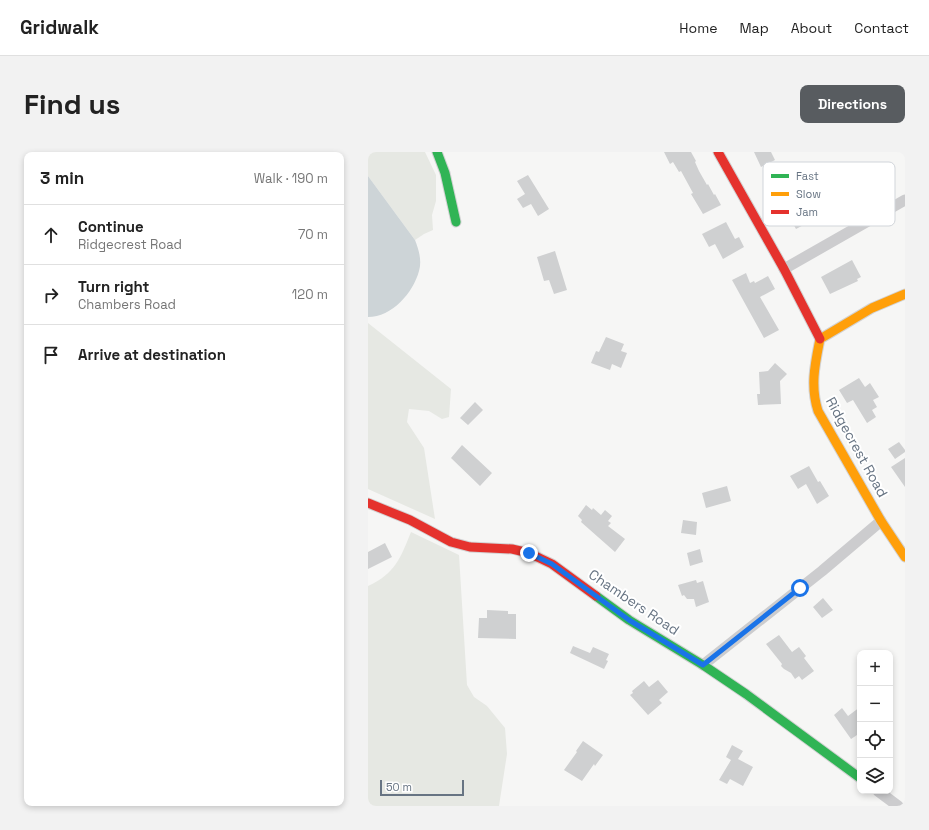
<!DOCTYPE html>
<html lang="en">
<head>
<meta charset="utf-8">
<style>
  :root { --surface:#fff; --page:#f2f2f2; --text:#222; --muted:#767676; --line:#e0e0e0; --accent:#585c60 }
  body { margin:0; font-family:"Space Grotesk",sans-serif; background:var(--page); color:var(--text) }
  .controls { position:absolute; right:12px; bottom:12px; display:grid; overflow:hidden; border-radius:8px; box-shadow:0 2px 6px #0003 }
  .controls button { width:36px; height:36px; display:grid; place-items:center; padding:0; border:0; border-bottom:1px solid var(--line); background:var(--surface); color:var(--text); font:20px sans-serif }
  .scale { position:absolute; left:12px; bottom:10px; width:84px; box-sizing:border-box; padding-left:4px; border:2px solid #677483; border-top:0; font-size:11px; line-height:14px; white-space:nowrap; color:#677483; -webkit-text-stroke:3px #fff; paint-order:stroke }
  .stop { position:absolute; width:12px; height:12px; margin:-9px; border:3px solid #1a73e8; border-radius:50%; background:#fff }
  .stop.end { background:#1a73e8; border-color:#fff; box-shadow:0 1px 4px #0008 }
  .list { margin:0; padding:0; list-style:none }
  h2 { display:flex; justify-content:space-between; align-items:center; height:52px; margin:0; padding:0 16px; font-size:17px }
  h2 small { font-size:13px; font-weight:400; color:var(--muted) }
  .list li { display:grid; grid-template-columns:26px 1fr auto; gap:12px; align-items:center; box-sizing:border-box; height:60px; padding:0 16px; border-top:1px solid var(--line) }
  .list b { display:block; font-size:15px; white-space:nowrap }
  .list p { margin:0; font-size:13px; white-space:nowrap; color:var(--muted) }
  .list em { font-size:13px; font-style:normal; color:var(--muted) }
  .icon { flex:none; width:22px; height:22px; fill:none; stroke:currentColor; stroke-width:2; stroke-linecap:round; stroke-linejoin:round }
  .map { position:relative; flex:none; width:537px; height:654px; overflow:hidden; border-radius:8px }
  header { display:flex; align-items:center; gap:24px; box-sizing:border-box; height:56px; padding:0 20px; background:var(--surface); border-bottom:1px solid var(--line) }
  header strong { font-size:19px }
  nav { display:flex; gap:22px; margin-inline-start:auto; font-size:14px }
  .intro { display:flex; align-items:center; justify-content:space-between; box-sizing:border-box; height:96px; padding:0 24px }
  h1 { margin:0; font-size:28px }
  .button { padding:10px 18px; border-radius:8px; background:var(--accent); color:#fff; font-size:14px; font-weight:700 }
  main { display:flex; gap:24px; padding:0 24px }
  aside { flex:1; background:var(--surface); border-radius:8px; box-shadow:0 2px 6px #0003 }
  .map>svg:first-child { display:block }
  .green { fill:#e6e8e3 }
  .water { fill:#cdd4d7 }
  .building { fill:#cfd0d1 }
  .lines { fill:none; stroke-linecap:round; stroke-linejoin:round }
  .fast-casing { stroke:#d2d2d3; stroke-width:11 }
  .slow-casing { stroke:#d2d2d3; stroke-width:11 }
  .jam-casing { stroke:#d2d2d3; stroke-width:11 }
  .street { stroke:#ccccce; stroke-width:11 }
  .fast { stroke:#30b455; stroke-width:9 }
  .slow { stroke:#ff9f0a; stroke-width:9 }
  .jam { stroke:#e5322d; stroke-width:9 }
  .route { stroke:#1a73e8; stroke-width:5 }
  .labels { text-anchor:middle; stroke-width:4; stroke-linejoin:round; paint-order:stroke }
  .street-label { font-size:14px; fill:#677483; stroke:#fff }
  .key { fill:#fff; stroke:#d1d5da; stroke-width:1 }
  .key-label { font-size:11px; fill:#677483 }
</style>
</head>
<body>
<header>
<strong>Gridwalk</strong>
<nav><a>Home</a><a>Map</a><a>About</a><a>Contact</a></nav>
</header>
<div class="intro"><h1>Find us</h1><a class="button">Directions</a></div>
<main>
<aside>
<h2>3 min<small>Walk · 190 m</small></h2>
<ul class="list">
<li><svg class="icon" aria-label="ahead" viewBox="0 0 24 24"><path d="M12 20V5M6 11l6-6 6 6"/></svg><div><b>Continue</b><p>Ridgecrest Road</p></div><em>70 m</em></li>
<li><svg class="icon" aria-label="right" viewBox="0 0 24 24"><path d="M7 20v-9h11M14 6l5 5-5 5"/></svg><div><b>Turn right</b><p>Chambers Road</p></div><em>120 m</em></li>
<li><svg class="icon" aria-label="arrive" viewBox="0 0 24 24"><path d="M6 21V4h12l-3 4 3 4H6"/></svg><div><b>Arrive at destination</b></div></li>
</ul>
</aside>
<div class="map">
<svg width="537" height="654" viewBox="0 0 537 654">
  <rect width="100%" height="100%" fill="#f6f6f5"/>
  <!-- green -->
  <path class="green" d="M0,0h57l11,23v26l-4,14 1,15 -9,4 -9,6 -47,-64z
    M0,171l83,66 -2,28 -7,2 -13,-8 -20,-2 -2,13 17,26 11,71 -67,-30z
    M43,380l48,23 8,130 7,12 13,9 18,22 2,26 -8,52h-131v-220c27,-12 33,-29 43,-54z"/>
  <!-- water -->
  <path class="water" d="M0,24l47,64c4,10 7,21 4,31 -6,22 -27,46 -51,46z"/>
  <!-- building -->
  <path class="building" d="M296,0h27l5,9 -1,1 4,9 8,14 1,-1 6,11 1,-1 6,11 -18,9 -12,-20 2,-1 -12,-22 -2,1 -6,-10 -3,2z
    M386,0h17l4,8 -14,7z
    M160,23l21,34 -11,7 -7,-12 -8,4 -6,-9 8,-5 -8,-13z
    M431,42l14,26 -17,9 -9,-16 -3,1 -5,-8z
    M358,70l9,17 4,-2 5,10 -21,12 -8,-15 -6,3 -7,-13z
    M187,99l12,39 -13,4 -5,-14 -5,1 -7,-24z
    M484,108l9,17 -4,2 1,2 -28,13 -9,-17z
    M378,121l4,10 4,-2 1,2 13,-7 7,13 -15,8 19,33 -15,8 -32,-58z
    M238,185l18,7 -3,7 6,2 -6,15 -9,-4 -2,6 -19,-7 5,-12 3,1z
    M407,211l12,11 -7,7 1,23 -23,1 -1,-11h3l-1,-22 9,-1z
    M491,226l6,9 5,-4 9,14 -6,3 4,7 -5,3 4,7 -9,6 -14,-23 -6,3 -8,-13z
    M107,250l8,8 -15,15 -8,-7z
    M531,290l6,8v2l-10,7 -7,-10z
    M94,293l30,28 -12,13 -29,-28z
    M537,306v29l-14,-20z
    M441,314l9,16 2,-1 9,15 -12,8 -11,-20 -8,5 -8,-13z
    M359,334l4,15 -25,7 -4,-15z
    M218,353l6,5 1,-2 8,7 4,-5 7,6 -4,5 3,2 -3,3 17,13 -10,13 -34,-30 1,-2 -4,-4z
    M315,368l14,2 -1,13 -15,-2z
    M17,391l7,14 -24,12v-17z
    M332,397l3,13 -13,4 -3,-13z
    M328,428l1,3 6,-2 6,21 -13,5 -2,-8h-7l-3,-4 -2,1 -4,-11z
    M455,446l10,12 -11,8 -9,-11z
    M119,458l21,1v3h8v25l-38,-1 1,-20h8z
    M411,483l13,17 7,-5 7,9 -2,2 10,13 -12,9 -3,-4 -4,3 -4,-6 -7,-4 -3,-3 1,-2 -16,-20z
    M205,494l17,7 3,-6 16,7 -3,6 2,1 -4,8 -34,-16z
    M290,528l10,12 -9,8 3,3 -14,12 -18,-20 3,-2 -1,-2 12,-10 5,6z
    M492,555v26l-9,6 -17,-24 8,-7 6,8z
    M215,589l20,14 -8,11 -1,-2 -12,17 -18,-11 13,-18 -1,-1z
    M364,593l11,6 -5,8 15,8 -10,19 -13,-7 -3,5 -8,-4 12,-20 -5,-3z"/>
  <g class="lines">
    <!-- fast casing -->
    <g class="fast-casing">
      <path id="fast" d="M69,0l8,21 11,49
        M228,444l33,24 74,45 43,29 114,84"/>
    </g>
    <!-- slow casing -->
    <g class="slow-casing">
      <path id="slow" d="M537,142l-33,14 -52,31c-5,25 -10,47 -2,72l63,110 24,36"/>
    </g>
    <!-- jam casing -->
    <g class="jam-casing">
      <path id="jam" d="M350,0l66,117 36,70
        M0,351l42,17 41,22 19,5 42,2 17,4 23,11 44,32"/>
    </g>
    <!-- street -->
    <path class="street" d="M416,117l121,-69
      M335,513l119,-94 59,-50
      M510,639l20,15"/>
    <!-- fast -->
    <use href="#fast" class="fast"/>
    <!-- slow -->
    <use href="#slow" class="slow"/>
    <!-- jam -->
    <use href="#jam" class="jam"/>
  </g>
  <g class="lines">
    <!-- route -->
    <path class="route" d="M161,401l23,11 77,56 74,45 97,-77"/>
  </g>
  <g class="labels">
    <!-- street labels -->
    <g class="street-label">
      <text transform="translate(489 295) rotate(61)" y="5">Ridgecrest Road</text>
      <text transform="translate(266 450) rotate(34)" y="5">Chambers Road</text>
    </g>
  </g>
  <!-- legend -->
  <rect x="395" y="10" width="132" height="64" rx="6" class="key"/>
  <rect x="403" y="22" width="18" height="4" fill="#30b455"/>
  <rect x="403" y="40" width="18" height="4" fill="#ff9f0a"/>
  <rect x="403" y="58" width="18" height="4" fill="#e5322d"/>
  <g class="key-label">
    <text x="428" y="28">Fast</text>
    <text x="428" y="46">Slow</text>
    <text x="428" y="64">Jam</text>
  </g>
</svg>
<div class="controls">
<button>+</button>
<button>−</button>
<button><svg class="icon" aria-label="locate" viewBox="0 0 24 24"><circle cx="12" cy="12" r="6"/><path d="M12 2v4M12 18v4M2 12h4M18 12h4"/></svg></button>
<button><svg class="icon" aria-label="layers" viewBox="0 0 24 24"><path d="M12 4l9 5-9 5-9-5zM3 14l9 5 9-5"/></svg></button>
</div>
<div class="scale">50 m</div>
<div class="stop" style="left:432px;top:436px"></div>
<div class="stop end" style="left:161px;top:401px"></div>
</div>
</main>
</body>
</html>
